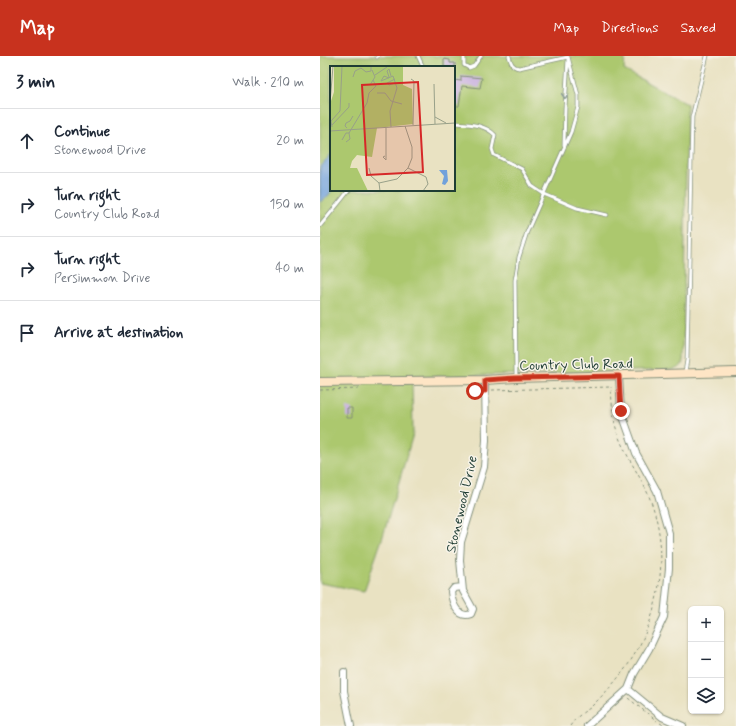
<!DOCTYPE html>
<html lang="en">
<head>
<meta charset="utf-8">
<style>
  :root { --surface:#fff; --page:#f6f6f7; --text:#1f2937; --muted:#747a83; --line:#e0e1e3; --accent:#c8321e }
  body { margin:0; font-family:Mynerve,sans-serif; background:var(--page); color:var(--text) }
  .controls { position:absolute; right:12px; bottom:12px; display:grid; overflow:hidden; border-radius:6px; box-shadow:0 1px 3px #0004 }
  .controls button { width:36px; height:36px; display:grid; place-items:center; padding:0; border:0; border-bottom:1px solid var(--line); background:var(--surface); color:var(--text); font:20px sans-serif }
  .stop { position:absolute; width:12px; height:12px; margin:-9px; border:3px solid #c8321e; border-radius:50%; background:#fff }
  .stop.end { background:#c8321e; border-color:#fff; box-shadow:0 1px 4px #0008 }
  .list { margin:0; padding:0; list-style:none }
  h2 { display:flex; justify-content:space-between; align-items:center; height:52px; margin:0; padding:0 16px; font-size:17px }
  h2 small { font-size:13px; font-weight:400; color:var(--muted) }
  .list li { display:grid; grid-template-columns:26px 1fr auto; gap:12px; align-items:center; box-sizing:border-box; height:64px; padding:0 16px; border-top:1px solid var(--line) }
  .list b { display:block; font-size:15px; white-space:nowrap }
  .list p { margin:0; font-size:13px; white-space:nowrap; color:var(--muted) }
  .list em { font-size:13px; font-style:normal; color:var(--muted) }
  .icon { flex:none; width:22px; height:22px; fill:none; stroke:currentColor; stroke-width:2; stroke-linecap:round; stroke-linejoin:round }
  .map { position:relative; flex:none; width:416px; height:670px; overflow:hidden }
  header { display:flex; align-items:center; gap:24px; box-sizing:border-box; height:56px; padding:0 20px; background:var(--accent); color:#fff }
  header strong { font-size:19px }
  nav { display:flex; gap:22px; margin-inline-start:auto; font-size:14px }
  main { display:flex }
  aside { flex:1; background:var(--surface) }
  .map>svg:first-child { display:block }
  .green { fill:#acc86e; stroke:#668251; fill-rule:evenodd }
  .water { fill:#71a1db; stroke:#486f88 }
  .building { fill:#c6addf }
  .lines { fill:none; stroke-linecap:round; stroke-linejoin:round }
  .lane-casing { stroke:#84907b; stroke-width:4.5 }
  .street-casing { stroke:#84907b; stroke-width:8 }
  .secondary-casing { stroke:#84907b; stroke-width:10 }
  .path { stroke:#84907b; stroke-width:1; stroke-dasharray:3 3; stroke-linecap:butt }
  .lane { stroke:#fff; stroke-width:3 }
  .street { stroke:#fff; stroke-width:6 }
  .secondary { stroke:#fee5c5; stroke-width:8 }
  .oneway { stroke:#8f9e9a }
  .route { stroke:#c8321e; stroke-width:5 }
  .labels { text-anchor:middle; stroke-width:3; stroke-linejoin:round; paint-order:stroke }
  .street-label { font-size:14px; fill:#1f3d34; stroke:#f7f3e8 }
  .inset-road { fill:none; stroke:#98a089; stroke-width:1 }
  .view { fill:#d62828; fill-opacity:0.15; stroke:#d62828; stroke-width:2 }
  .inset-edge { fill:none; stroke:#1f3d34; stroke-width:2 }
</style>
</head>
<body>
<header>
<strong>Map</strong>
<nav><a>Map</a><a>Directions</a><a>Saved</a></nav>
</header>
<main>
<aside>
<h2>3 min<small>Walk · 210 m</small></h2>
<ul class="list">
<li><svg class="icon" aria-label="ahead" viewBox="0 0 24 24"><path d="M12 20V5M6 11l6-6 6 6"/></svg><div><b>Continue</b><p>Stonewood Drive</p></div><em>20 m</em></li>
<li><svg class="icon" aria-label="right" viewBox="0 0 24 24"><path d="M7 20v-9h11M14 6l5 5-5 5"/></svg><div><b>Turn right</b><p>Country Club Road</p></div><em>150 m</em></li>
<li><svg class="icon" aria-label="right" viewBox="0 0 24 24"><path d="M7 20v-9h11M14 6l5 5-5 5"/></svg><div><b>Turn right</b><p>Persimmon Drive</p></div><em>40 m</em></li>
<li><svg class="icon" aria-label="arrive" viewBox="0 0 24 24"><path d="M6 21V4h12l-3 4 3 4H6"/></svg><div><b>Arrive at destination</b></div></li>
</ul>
</aside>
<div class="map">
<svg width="416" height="670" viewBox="0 0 416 670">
  <rect width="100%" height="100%" fill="#f7f3e8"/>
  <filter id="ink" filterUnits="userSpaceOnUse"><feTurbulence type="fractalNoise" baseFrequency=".025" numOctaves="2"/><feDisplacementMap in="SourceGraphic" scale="8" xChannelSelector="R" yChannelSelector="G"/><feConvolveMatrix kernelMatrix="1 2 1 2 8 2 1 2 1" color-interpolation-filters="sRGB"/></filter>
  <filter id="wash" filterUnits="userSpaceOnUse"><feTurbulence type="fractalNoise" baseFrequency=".012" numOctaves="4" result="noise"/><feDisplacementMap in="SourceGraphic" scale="16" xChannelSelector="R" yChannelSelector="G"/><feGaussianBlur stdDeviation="0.9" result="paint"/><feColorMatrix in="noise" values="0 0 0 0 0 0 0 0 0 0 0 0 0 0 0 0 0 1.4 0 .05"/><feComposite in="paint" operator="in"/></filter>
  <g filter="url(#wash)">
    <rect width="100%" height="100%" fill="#e9e2c2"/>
    <!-- green -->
    <path class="green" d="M0,0h305l-1,14 63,34 -4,256c-1,9 -5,8 -13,10l-258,7 1,57 -30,102 -19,55 -44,-8zM11,11h123v123h-123z"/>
    <!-- water -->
    <path class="water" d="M11,98v36h1l-4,6 -8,6v-34z"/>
    <g id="blocks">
      <!-- building -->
      <path class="building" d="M124,3l6,1v3h5v4h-11z
        M141,20l21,2 -2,10 -18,-2 -3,20h-5v-26l7,1z
        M27,352h5v10h-5z"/>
    </g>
  </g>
  <g filter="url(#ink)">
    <use href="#blocks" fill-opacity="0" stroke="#84907b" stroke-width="1"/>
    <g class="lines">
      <!-- lane casing -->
      <g class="lane-casing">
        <path id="lane" d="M98,0l5,11
          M144,0v9l5,3 5,-2 7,-10
          M189,0c2,7 3,11 10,12l49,-11
          M57,1l1,-1
          M134,67c14,1 31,1 41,12l-3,14 2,6 28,14 10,17 12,8 33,14 30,7
          M244,89l1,-37 3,-49
          M0,170l22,-27 7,-9
          M365,316l2,-12 5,-243 15,-61
          M196,322l-1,-98 4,-23 8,-25 44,-100 7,-25v-12l-10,-38"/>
      </g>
      <!-- street casing -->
      <g class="street-casing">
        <path id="street" d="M142,531l-8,1 -3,4c1,11 7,27 20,22l2,-5 -10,-18 -3,-31 1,-18 23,-75 2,-27 -1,-60
          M24,616v19l7,35
          M308,633l34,28 21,9
          M267,670l41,-37 6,-15 15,-25 15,-32 5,-49v-35l-12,-42 -21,-38 -15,-42 -2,-35"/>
      </g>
      <!-- secondary casing -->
      <g class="secondary-casing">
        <path id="secondary" d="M0,326l165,-2 31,-2 220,-6"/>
      </g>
      <!-- path -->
      <path class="path" d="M149,331l6,4h4
        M0,334l42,-1
        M172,334l119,-3
        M308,642l29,23
        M340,667l5,3
        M250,670c3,-4 6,-8 10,-11 3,-3 7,-5 10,-7 9,-9 19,-19 27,-29 42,-49 57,-125 31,-185 -8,-18 -20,-35 -28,-54 -7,-17 -8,-35 -9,-53"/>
      <!-- lane -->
      <use href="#lane" class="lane"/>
      <!-- street -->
      <use href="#street" class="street"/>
      <!-- secondary -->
      <use href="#secondary" class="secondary"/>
    </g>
    <!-- one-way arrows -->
    <defs><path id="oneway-chevron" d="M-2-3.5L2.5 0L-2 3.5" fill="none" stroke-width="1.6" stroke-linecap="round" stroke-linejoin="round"/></defs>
    <use class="oneway" href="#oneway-chevron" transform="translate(245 40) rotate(94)"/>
  </g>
  <g class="lines" filter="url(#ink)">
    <!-- route -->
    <path class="route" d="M155,335h10v-11l31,-2 103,-2 2,35"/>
  </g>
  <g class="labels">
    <!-- street labels -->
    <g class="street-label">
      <text transform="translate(256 308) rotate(-1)" y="5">Country Club Road</text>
      <text transform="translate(141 448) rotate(-77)" y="5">Stonewood Drive</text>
    </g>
  </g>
  <!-- overview -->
  <g transform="translate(10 10)">
    <rect width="125" height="125" fill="#e9e2c2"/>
    <path d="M4,0h69v19l9,4 1,35 -36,4 -5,29 -15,-2 -5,6 -2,7h7l11,23h-38v-87l4,-12z" fill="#acc86e"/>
    <path d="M109,104h8l1,11 -3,4 -3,-1 2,-8z" fill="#71a1db"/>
    <path class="inset-road" d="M45,9l12,-8M23,11l2,-6 6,-3 5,4 5,-1v-5M59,11l-2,-6 2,-2 2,7M59,12l-5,-2 -3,5 12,-5 4,12 -7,23 1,16M65,13l-8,4 2,2 6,-2M81,13l3,2 -1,44M104,18l1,40M40,19l5,-8 -3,-7M47,27h8l6,8 11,3M0,37l3,-37M105,51l11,6M2,59l17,-18v-4M2,61l-1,-6 9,-10 2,-45M17,62l-2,-2 1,-3 4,-2 3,-5M0,65l125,-8M19,67l18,-30 2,-10 7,-7 -3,-6M12,74l4,-7h3l1,6 -4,3M55,90l-2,1 3,3v-32M39,102l2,8 8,7M78,102l18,9 2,7 -5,7M50,125l-1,-8 18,-4 11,-11 4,-10v-11l-7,-21"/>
    <path class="view" d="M88,16l5,90 -56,3 -5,-90z"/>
    <rect width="125" height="125" class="inset-edge"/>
  </g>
</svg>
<div class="controls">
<button>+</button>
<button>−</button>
<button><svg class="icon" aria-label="layers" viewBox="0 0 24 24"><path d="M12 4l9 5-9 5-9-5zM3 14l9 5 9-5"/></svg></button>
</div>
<div class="stop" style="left:155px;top:335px"></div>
<div class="stop end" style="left:301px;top:355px"></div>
</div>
</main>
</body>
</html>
